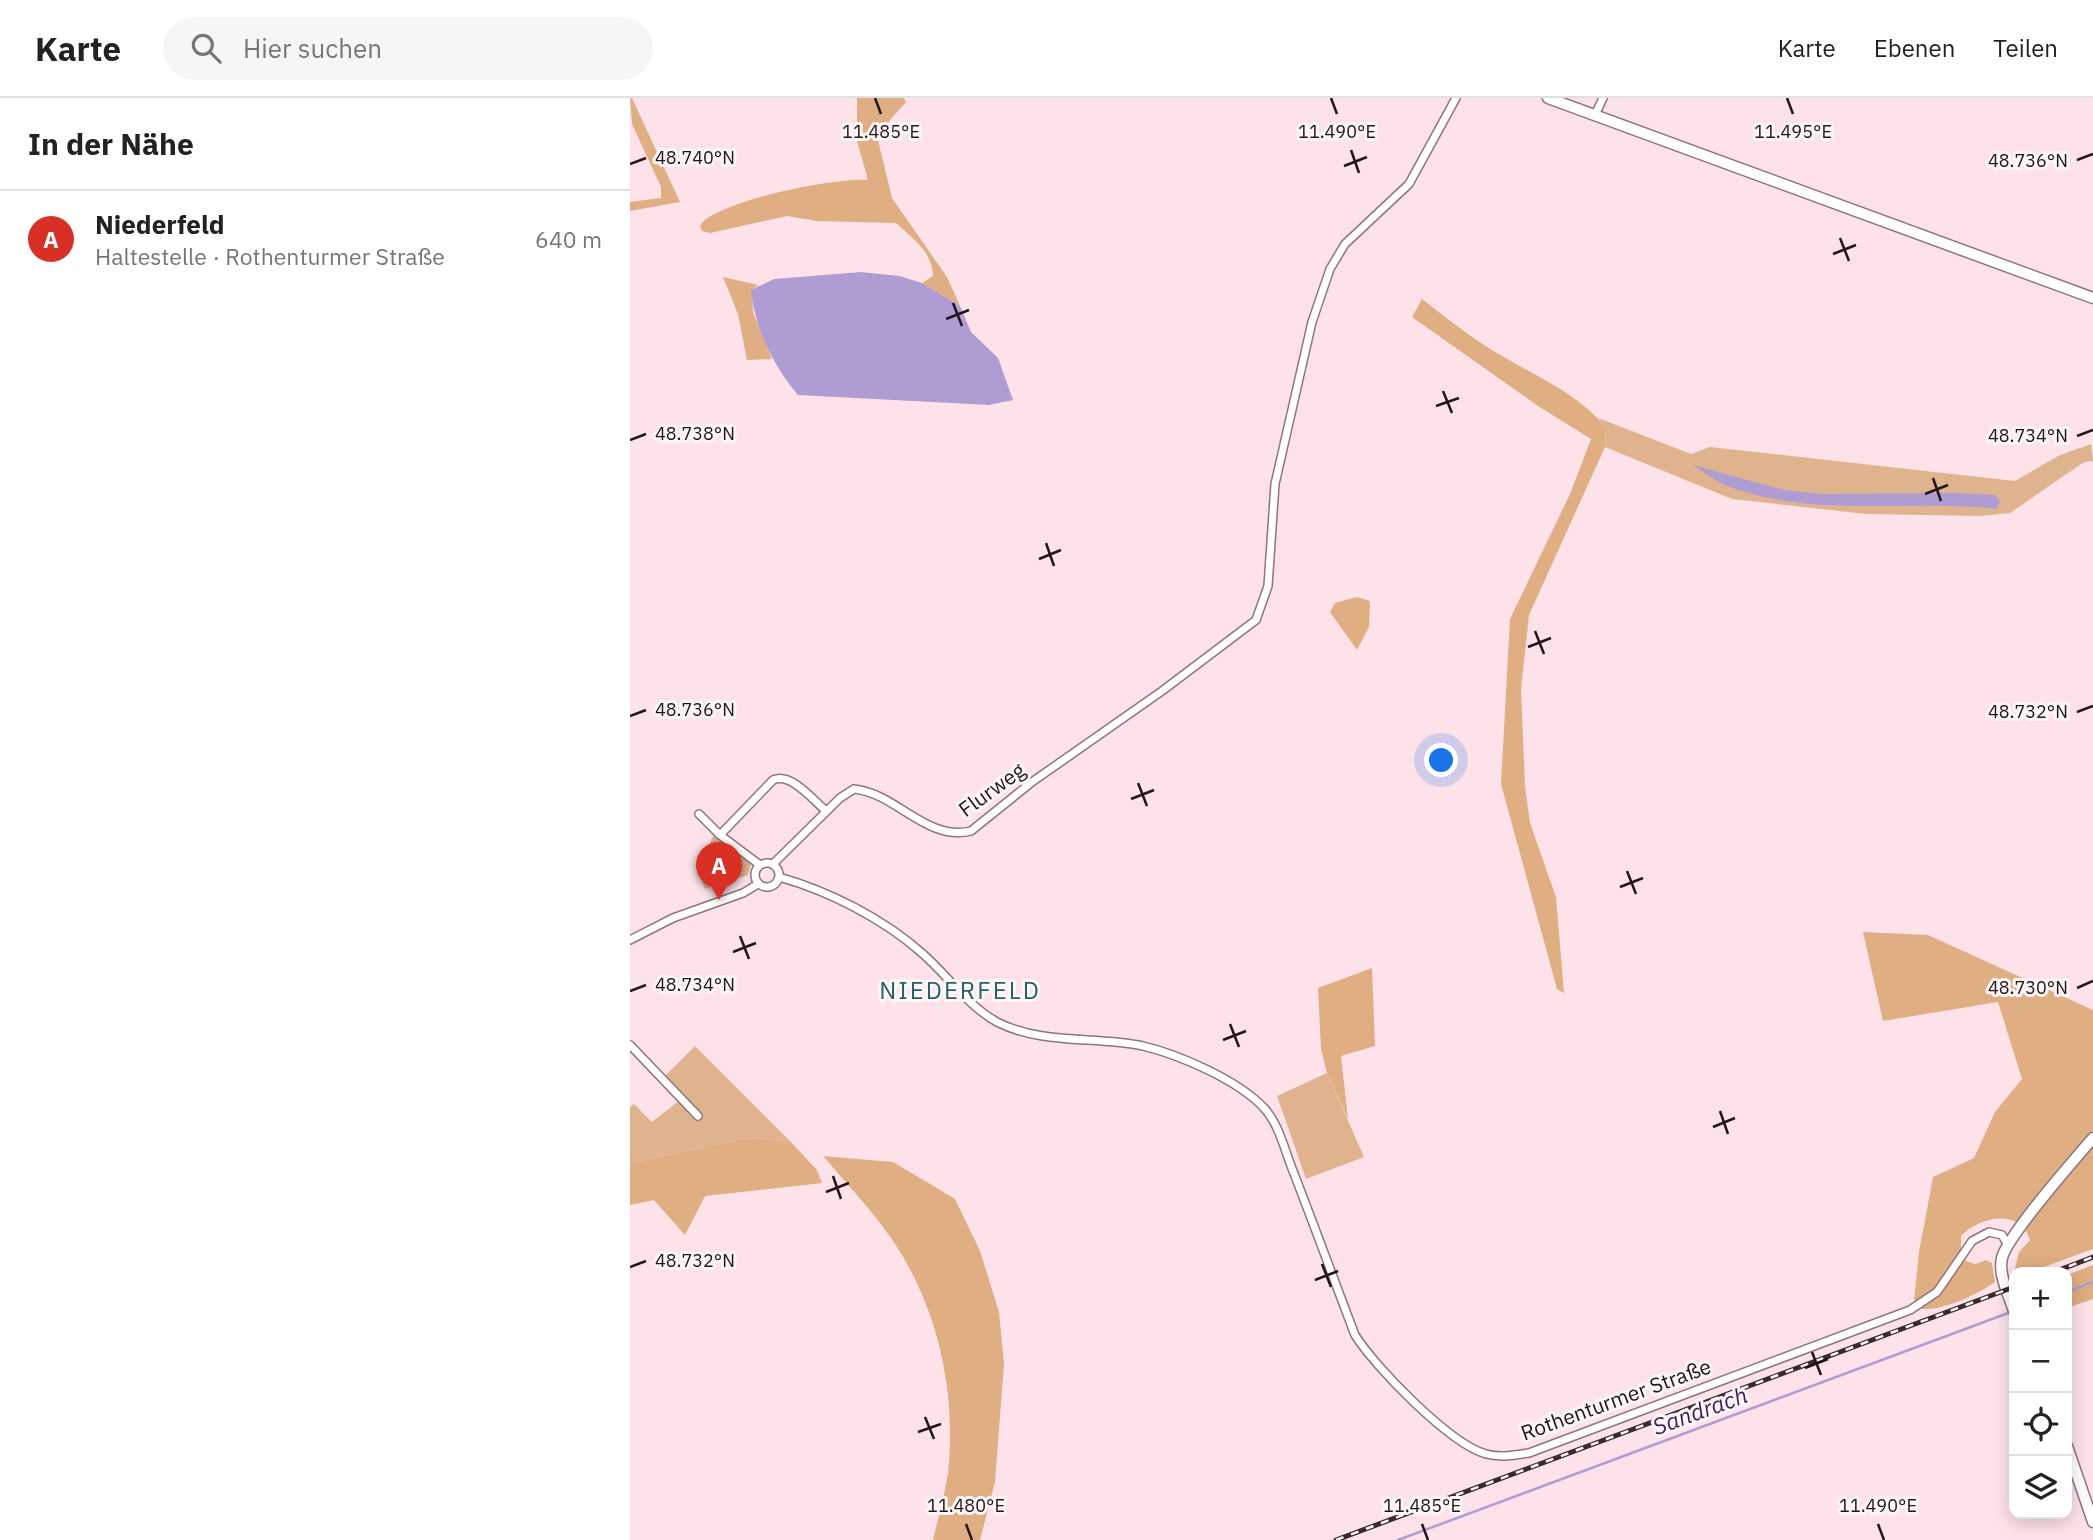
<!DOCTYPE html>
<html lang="de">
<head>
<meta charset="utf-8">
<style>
  :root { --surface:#fff; --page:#f6f6f6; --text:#222; --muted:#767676; --line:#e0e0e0; --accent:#d93025 }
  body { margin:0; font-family:"IBM Plex Sans",sans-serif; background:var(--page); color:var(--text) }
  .controls { position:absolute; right:21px; bottom:21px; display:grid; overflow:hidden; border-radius:14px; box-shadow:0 4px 18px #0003 }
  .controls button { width:63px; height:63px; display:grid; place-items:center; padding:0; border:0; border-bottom:2px solid var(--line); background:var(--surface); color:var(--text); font:35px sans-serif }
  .you { position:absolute; left:812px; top:663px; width:24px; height:24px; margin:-18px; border:5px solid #fff; border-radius:50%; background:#1a73e8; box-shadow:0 0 0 10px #1a73e833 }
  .badge { display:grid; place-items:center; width:46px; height:46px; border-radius:50%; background:var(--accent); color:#fff; font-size:23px; font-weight:700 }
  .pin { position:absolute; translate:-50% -58px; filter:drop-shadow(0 2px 4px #0008) }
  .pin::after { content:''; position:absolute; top:37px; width:24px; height:21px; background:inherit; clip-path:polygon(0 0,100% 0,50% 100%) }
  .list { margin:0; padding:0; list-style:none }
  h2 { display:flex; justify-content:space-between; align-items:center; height:91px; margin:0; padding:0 28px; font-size:30px }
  h2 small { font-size:23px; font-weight:400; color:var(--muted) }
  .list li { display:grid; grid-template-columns:46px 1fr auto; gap:21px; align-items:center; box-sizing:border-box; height:98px; padding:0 28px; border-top:2px solid var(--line) }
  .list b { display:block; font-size:26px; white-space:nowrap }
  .list p { margin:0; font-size:23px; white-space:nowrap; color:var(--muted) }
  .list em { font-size:23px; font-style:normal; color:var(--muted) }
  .icon { flex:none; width:38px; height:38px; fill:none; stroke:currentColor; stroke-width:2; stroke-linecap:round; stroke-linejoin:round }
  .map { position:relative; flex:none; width:1463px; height:1442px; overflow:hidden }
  header { display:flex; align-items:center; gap:42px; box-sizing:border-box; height:98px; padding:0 35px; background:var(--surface); border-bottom:2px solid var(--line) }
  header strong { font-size:33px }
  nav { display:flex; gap:38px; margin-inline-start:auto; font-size:24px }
  .search { width:490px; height:63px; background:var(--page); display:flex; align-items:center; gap:18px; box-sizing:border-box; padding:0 24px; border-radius:38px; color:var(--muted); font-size:26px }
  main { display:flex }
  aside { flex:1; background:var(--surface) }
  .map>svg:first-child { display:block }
  .green { fill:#deb38d }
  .forest { fill:#dfae83 }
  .water { fill:#af9cd3 }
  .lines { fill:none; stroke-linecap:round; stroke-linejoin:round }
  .stream { stroke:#af9cd3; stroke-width:2.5 }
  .street-casing { stroke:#91737a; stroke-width:10 }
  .secondary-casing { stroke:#91737a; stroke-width:13 }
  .street { stroke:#fff; stroke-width:7 }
  .secondary { stroke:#fff; stroke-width:10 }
  .rail-casing { stroke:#382a2e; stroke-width:5 }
  .rail { stroke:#fdf6f7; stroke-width:2.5; stroke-dasharray:8; stroke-linecap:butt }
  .ticks { fill:none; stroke:#211519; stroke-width:2.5 }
  .labels { text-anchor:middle; stroke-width:6; stroke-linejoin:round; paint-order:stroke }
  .street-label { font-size:21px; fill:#211519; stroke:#fdf6f7 }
  .water-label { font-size:23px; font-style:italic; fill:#3b1e5f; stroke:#fdf6f7 }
  .quarter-label { font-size:24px; letter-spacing:2px; fill:#276068; stroke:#fdf6f7 }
  .ticks-label { font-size:18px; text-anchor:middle; fill:#211519; stroke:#fdf6f7; stroke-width:6; stroke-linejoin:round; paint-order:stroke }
</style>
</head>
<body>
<header>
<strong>Karte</strong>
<div class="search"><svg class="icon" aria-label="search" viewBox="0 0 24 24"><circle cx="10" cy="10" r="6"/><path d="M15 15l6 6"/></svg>Hier suchen</div>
<nav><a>Karte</a><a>Ebenen</a><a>Teilen</a></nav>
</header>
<main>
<aside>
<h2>In der Nähe<small></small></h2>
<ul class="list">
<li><span class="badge">A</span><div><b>Niederfeld</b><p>Haltestelle · Rothenturmer Straße</p></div><em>640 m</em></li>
</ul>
</aside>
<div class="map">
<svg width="1463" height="1442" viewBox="0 0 1463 1442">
  <rect width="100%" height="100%" fill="#fee2e9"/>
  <!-- green -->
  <path class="green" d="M968,320l93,36 19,-7 305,34 43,-25 33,-12 2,17 -9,1 -74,51 -30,3 -114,-2 -134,-15 -127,-52 1,-19z
    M84,736l37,30 -3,11 -43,14 -7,-20z
    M65,948l95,95 -43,-3 -117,25v-56l4,-3 18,18 32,-25 -19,-21z
    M697,975l37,84 -58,22 -29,-83z"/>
  <!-- forest -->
  <path class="forest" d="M0,0h2l48,104 -50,9v-9l31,-4v-11l-29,-63z
    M227,0h47l2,4 -16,18 -12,20 14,58 55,79 13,29 -38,-23 11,-7c-1,-25 -20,-37 -37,-53l-80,-2 -29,-5 -77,17 -8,-2 -2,-5c14,-25 138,-49 168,-46l-11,-39z
    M93,179l35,8 -6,5 1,22 19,47 -25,1 -9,-46z
    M792,201c21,16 42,33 65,48 39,25 90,44 119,81l-1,19 -76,168 -8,74 4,97 5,37 26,74 8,96 -7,-4 -56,-205 9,-165 60,-125 21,-55 -53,-33 -126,-89z
    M727,499l13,4 -1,26 -12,23 -27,-38 5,-9z
    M1233,834l65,3 165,75v239l-63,23 -16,1 5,-21 11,-12c-10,-33 -51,-23 -69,-4v15l5,10 9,3 11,-4 6,3 3,19c-19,13 -49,28 -73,27l-8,-9 5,-48 14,-75 41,-19 21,-46 27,-33 -24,-77 -115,19z
    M742,870l3,78 -34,10 7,63 -21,-46 -6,-24 -3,-61z
    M117,1040l43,3 27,29 5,13 -117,13 -20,39 -31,-35 -24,5v-42z
    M193,1058l70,6 62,37 25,52 19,61 5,52 -9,118 -15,58h-47c5,-22 12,-45 15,-68 9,-80 -11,-168 -57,-234 -20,-29 -45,-55 -68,-82z
    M1463,1167v34l-26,9v-33z"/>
  <!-- water -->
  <path class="water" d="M231,174l38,4 23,7 38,23 11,26 27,26 15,42 -24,5 -191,-10c-25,-29 -43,-67 -47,-105l23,-11z
    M1063,367l91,25 37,4 137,-1 36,2 6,5 -3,9c-89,-10 -186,10 -272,-24 -11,-5 -21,-13 -32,-20z"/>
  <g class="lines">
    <!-- stream -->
    <path class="stream" d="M1437,1194l26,-10
      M768,1442l613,-228"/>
    <!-- street casing -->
    <g class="street-casing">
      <path id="street" d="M965,17l8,-17
        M69,716l21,21
        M125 777a12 12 0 1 1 24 0a12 12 0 1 1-24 0Z
        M143,766l67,-66 14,-9c42,4 73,53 117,42l61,-49 130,-91 94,-71 12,-34 7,-102 37,-162 18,-53 15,-25 64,-60 47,-86
        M130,767l-40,-30 53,-55c18,-8 40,20 53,31
        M149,779c50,14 105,42 144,77 25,22 45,52 74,68 45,23 97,14 146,24 37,9 95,34 121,62 15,16 21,43 29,63 21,54 41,109 62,164 20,32 95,109 131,119 15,4 28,1 43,-1l381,-143 27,-18 35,-51 17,-9 13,3 6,10
        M0,842l43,-22 70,-25 15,-9
        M0,947l68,71"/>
    </g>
    <!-- secondary casing -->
    <g class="secondary-casing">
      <path id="secondary" d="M918,0l545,200
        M1384,1213c-5,-16 -16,-36 -12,-53 5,-22 73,-99 91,-120
        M1437,1348l26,76"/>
    </g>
    <!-- street -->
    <use href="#street" class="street"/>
    <!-- secondary -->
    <use href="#secondary" class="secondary"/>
    <!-- rail casing -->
    <g class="rail-casing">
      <path id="rail" d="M1424,1174l39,-15
        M706,1442l678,-253"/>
    </g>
    <!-- rail -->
    <use href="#rail" class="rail"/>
  </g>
  <!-- ticks -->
  <path class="ticks" d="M245,0l6,16M701,0l6,16M1157,0l6,16M721,52l8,23M1447,62l16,-6M0,66l16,-6M714,68l23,-9M1210,140l9,23M1203,156l23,-9M323,205l9,23M316,221l23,-9M813,293l9,22M806,308l23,-8M1447,338l16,-6M0,342l16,-6M1303,380l8,23M1295,396l23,-9M416,445l8,23M409,461l22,-9M905,533l9,23M898,549l23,-9M1447,614l16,-6M0,618l16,-6M508,685l9,23M501,701l23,-9M997,773l9,23M990,789l23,-9M110,838l9,23M103,854l23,-9M1447,890l16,-7M0,893l16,-6M600,926l9,23M593,942l23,-9M1090,1013l8,23M1083,1029l22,-9M203,1078l8,23M196,1094l23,-9M692,1166l9,23M0,1169l16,-6M685,1182l23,-9M1182,1254l9,23M1175,1270l23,-9M295,1319l9,22M288,1334l23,-8M336,1426l6,16M792,1426l6,16M1248,1426l6,16"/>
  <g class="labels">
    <!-- street labels -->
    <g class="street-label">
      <text transform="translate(362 692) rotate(-36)" y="7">Flurweg</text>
      <text transform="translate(986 1302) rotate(-20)" y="7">Rothenturmer Straße</text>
    </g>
    <!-- water labels -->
    <g class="water-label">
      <text transform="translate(1070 1313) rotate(-20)" y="8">Sandrach</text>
    </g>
    <!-- quarter labels -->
    <g class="quarter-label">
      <text x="330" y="901">NIEDERFELD</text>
    </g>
  </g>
  <g class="ticks-label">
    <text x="251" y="40">11.485°E</text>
    <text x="707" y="40">11.490°E</text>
    <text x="1163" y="40">11.495°E</text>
    <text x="65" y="66">48.740°N</text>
    <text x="1398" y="69">48.736°N</text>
    <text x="65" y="342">48.738°N</text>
    <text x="1398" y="344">48.734°N</text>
    <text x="65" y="618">48.736°N</text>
    <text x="1398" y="620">48.732°N</text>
    <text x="65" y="893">48.734°N</text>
    <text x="1398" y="896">48.730°N</text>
    <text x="65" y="1169">48.732°N</text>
    <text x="336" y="1414">11.480°E</text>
    <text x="792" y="1414">11.485°E</text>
    <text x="1248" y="1414">11.490°E</text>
  </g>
</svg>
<div class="controls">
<button>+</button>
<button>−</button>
<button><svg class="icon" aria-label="locate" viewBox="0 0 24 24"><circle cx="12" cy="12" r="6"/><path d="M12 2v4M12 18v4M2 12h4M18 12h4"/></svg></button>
<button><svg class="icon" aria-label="layers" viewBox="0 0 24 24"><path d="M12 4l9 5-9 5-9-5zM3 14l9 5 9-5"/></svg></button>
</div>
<div class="you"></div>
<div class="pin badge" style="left:89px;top:802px">A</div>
</div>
</main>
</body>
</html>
